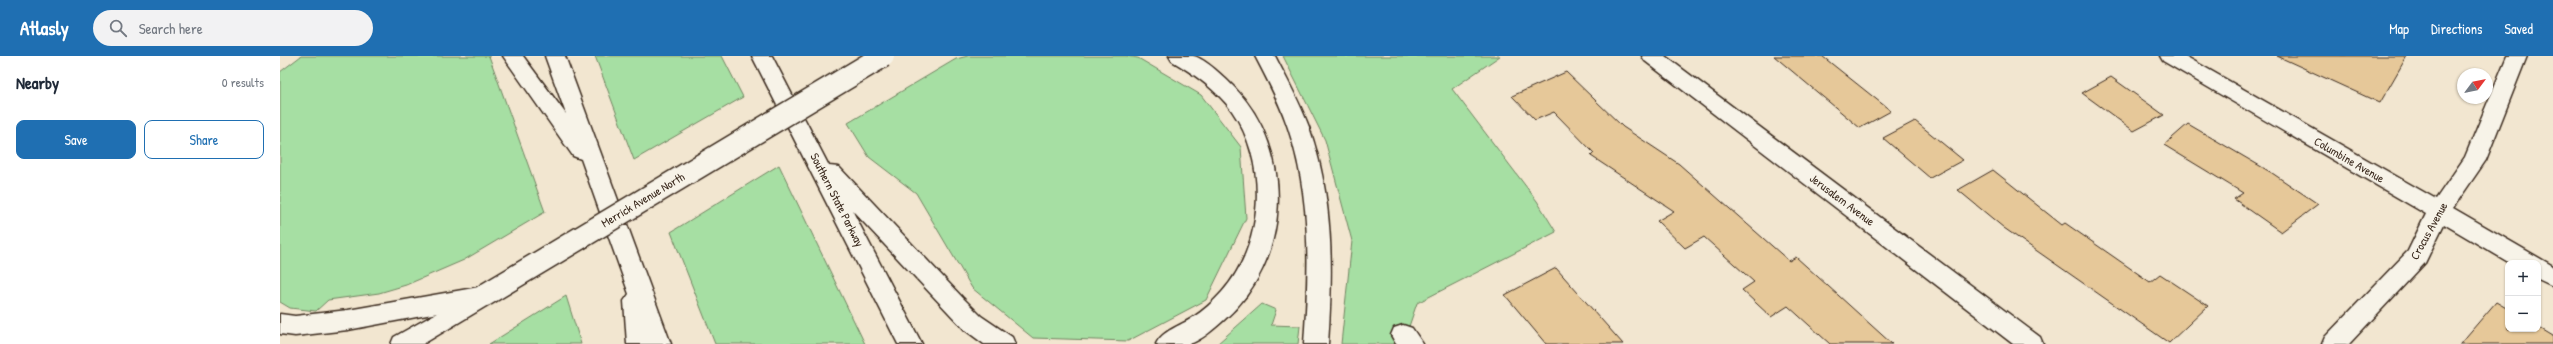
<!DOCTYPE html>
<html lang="en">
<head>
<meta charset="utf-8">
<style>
  :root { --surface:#fff; --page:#f2f2f3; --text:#1f2937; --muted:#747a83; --line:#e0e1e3; --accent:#1f6fb2 }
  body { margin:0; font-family:"Patrick Hand",sans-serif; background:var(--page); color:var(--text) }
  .controls { position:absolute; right:12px; bottom:12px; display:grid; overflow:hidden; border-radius:8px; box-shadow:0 1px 3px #0004 }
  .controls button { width:36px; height:36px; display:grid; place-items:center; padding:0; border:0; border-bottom:1px solid var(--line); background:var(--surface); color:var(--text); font:20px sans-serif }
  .compass { position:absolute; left:2177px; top:12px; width:36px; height:36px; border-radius:50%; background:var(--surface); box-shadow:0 1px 3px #0004; rotate:58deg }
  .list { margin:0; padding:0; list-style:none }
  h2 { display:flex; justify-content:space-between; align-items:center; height:52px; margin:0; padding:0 16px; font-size:17px }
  h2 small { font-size:13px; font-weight:400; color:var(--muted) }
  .actions { display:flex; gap:8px; padding:12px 16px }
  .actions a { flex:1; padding:9px 0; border:1px solid var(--accent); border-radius:8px; text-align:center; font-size:14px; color:var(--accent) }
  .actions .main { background:var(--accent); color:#fff }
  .icon { flex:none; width:22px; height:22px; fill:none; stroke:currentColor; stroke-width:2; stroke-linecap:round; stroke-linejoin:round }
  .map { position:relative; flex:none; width:2273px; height:288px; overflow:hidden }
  header { display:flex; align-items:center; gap:24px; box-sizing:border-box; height:56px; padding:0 20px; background:var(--accent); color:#fff }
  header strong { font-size:19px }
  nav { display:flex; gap:22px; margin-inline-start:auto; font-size:14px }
  .search { width:280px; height:36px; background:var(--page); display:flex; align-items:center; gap:10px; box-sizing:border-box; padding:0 14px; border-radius:22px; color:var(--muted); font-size:15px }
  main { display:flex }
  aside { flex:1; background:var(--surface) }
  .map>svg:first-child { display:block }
  .green { fill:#a6dfa3; stroke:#708460 }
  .building { fill:#e6c899; stroke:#3b2a1e }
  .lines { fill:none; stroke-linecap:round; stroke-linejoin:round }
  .street-casing { stroke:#3b2a1e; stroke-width:3 }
  .secondary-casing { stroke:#3b2a1e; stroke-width:3 }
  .primary-casing { stroke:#3b2a1e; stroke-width:3 }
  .highway-casing { stroke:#3b2a1e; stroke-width:3 }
  .street { fill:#f7f3e8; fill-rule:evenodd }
  .secondary { fill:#f7f3e8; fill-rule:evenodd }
  .primary { fill:#f7f3e8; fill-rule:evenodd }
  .highway { fill:#f7f3e8; fill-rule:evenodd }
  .secondary-bridge-casing { stroke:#3b2a1e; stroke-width:25; stroke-linecap:butt }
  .secondary-bridge { stroke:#f7f3e8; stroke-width:22 }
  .labels { text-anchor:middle; stroke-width:3; stroke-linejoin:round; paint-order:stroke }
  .street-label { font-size:12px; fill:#3b2a1e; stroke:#f7f3e8 }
</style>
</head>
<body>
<header>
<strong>Atlasly</strong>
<div class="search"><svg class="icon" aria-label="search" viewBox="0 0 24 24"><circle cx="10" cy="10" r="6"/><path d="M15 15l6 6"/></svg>Search here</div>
<nav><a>Map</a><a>Directions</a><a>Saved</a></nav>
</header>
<main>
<aside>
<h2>Nearby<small>0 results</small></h2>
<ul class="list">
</ul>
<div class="actions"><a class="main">Save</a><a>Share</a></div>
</aside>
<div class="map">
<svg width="2273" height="288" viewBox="0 0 2273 288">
  <rect width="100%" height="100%" fill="#f2e6d0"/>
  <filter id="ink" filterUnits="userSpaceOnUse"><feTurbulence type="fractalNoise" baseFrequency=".025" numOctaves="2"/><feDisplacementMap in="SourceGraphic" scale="8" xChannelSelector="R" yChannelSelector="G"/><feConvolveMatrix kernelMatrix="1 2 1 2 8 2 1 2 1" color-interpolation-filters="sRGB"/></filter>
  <g filter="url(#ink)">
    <!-- green -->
    <path class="green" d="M21,0h188l56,156 -81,48 -58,25 -27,8 -51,7 -12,11 -26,-3 -10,-6v-230z
      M315,0h127l21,41 -109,63z
      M688,0h158l12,2 63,37 40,52 5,71 -40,82 -78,41 -95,-3 -61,-50 -56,-95 -47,-36 -21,-34 108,-64z
      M1003,0h217l-48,33 85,112 19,31 -139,71 -14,41h-62l11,-103 -27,-101z
      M499,109l86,179h-150l-44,-112z
      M286,240l15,48h-92z
      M982,248l14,6 -5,15 29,1 -2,18h-81z"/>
    <!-- building -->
    <path class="building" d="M1494,0h48l69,55 -31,17z
      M1997,0h130l-27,47z
      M1286,16l57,55 56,37 110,97 7,-4 96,87h-62l-42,-38 -17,11 -29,-27 12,-8 -50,-45 -19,11 -28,-27 17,-10 -83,-55 3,-3 -40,-41 -19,8 -23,-24z
      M1831,21l53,38 -30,16 -52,-38z
      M1635,65l48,39 -33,18 -47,-40z
      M1908,68l84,49 46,31 -37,28 -47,-33 9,-6 -79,-48z
      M1713,114l69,55 3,-2 85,59 10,-8 48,32 -39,37 -165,-115 -46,-38z
      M1276,212l67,76h-77l-41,-49z
      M2216,246l12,7v20l30,-2 15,9v8h-93z"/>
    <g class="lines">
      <!-- street casing -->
      <g class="street-casing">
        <path id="street" d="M1880,0h25l251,143 29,-42 42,-101h20l-41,104 -33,48 100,58v20l-15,-7v-16h-28l-66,-39 -19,39 -76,81h-27l3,-7 83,-86 18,-37 -263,-153z
          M1123,269l9,3 11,16h-27l-5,-9 3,-7z"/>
      </g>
      <!-- secondary casing -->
      <g class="secondary-casing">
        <path id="secondary" d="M205,230l8,2 4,7 -4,7 -70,42h-32l3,-7z"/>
      </g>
      <!-- primary casing -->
      <g class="primary-casing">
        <path id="primary" d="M1362,0h23l375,281 3,7h-30l-368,-283z"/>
      </g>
      <!-- highway casing -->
      <g class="highway-casing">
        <path id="highway" d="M223,0h20l43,58 -21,-58h20l106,288h-44l-3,-43 5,-7 -48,-135 -8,-3z
          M472,0h20l57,110 10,1 123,130 19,19 31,21 3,7h-31l-19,-14 -113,-120 70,134h-24z
          M889,0c8,0 17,0 24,0 12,2 33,23 41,31 62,64 58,174 -10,233 -9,8 -23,21 -35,24 -10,0 -23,0 -33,0 6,-13 24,-18 36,-26 11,-7 21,-16 30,-26 42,-47 47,-128 10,-181 -15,-21 -38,-37 -60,-50z
          M975,0h20c12,23 25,47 34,71 25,71 24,144 19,217h-24c5,-73 8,-146 -16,-216 -8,-25 -21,-49 -33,-72z
          M205,230l8,2 4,7 -4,7 -8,2 -137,26 -53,6 -15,-2v-20l15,2 53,-6z"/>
      </g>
      <!-- street -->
      <use href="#street" class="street"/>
      <!-- secondary -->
      <use href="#secondary" class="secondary"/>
      <!-- primary -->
      <use href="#primary" class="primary"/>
      <!-- highway -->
      <use href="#highway" class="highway"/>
      <!-- secondary-bridge casing -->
      <g class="secondary-bridge-casing">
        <path id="secondary-bridge" d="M205,239l398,-239"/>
      </g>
      <!-- secondary-bridge -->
      <use href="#secondary-bridge" class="secondary-bridge"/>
    </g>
  </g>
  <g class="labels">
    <!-- street labels -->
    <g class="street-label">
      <text transform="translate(2069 104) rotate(30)" y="4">Columbine Avenue</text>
      <text transform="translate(363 144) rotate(-31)" y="4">Merrick Avenue North</text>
      <text transform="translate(557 144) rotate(63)" y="4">Southern State Parkway</text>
      <text transform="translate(1562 144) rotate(37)" y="4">Jerusalem Avenue</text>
      <text transform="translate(2149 175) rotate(-61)" y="4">Crocus Avenue</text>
    </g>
  </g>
</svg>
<div class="controls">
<button>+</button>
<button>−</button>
</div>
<svg class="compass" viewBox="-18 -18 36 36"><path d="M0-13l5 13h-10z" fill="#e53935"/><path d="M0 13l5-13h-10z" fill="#747a83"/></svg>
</div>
</main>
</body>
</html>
